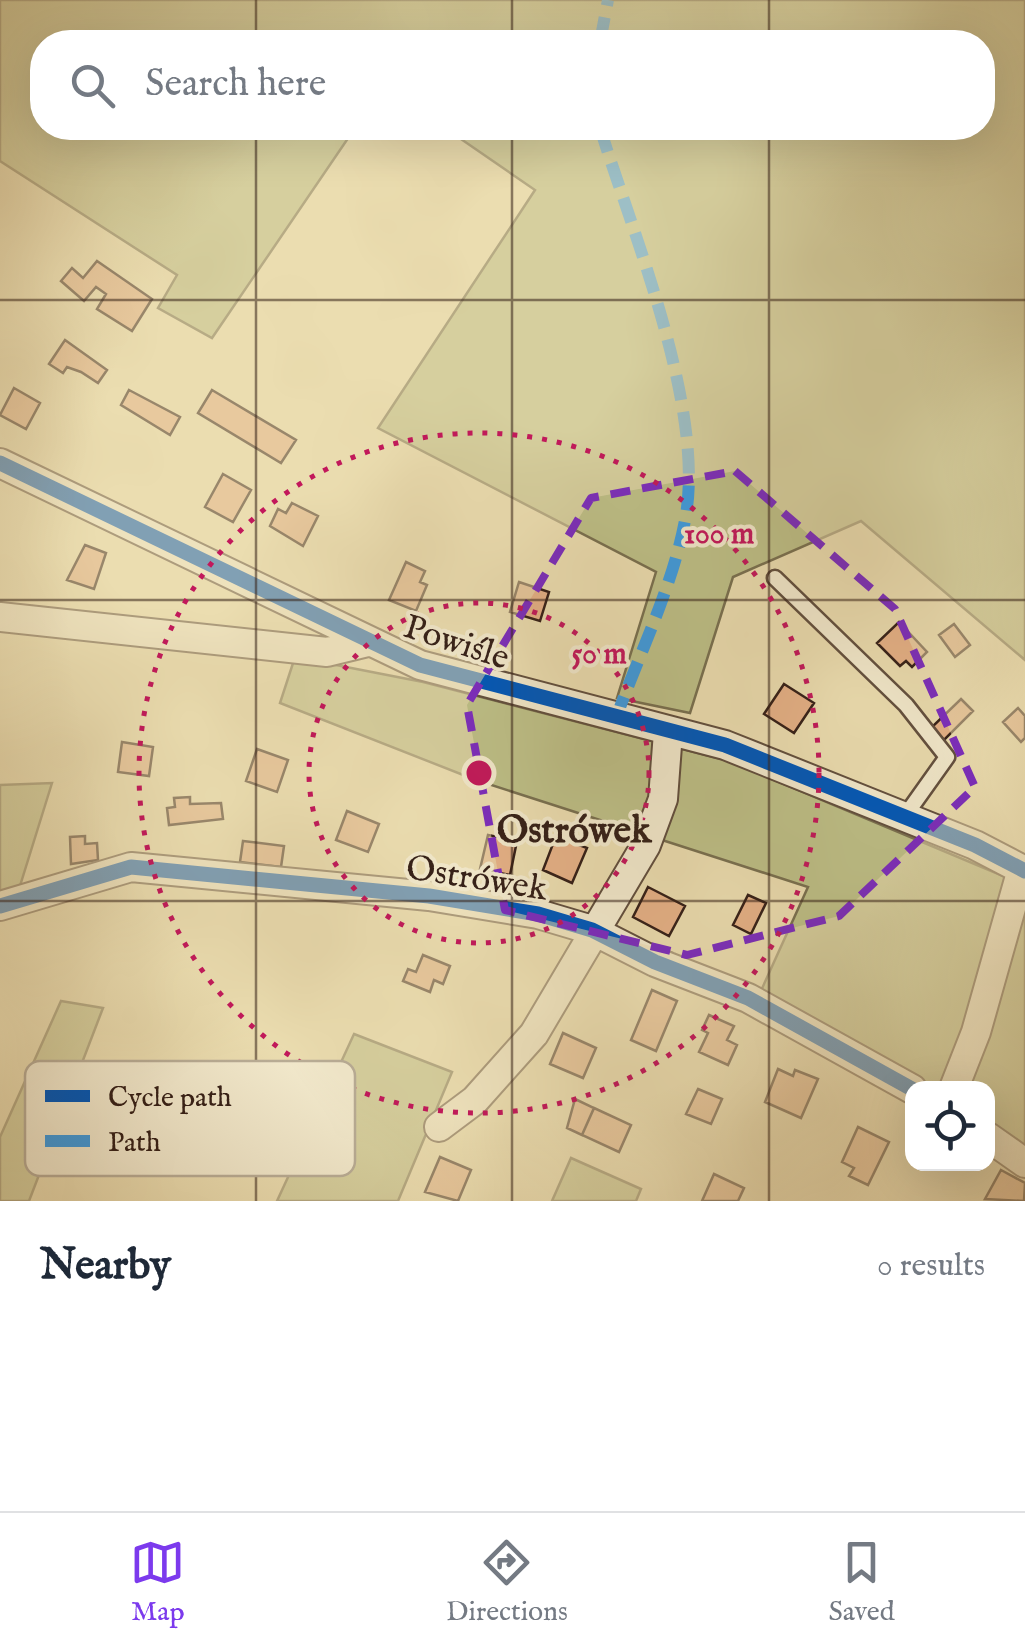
<!DOCTYPE html>
<html lang="en">
<head>
<meta charset="utf-8">
<style>
  :root { --surface:#fff; --page:#f2f2f3; --text:#1f2937; --muted:#747a83; --line:#e0e1e3; --accent:#7c3aed }
  body { margin:0; font-family:"IM FELL English",serif; background:var(--page); color:var(--text) }
  .controls { position:absolute; right:30px; bottom:30px; display:grid; overflow:hidden; border-radius:20px; box-shadow:0 10px 40px #0002 }
  .controls button { width:90px; height:90px; display:grid; place-items:center; padding:0; border:0; border-bottom:2px solid var(--line); background:var(--surface); color:var(--text); font:50px sans-serif }
  .list { margin:0; padding:0; list-style:none }
  h2 { display:flex; justify-content:space-between; align-items:center; height:130px; margin:0; padding:0 40px; font-size:42px }
  h2 small { font-size:32px; font-weight:400; color:var(--muted) }
  .icon { flex:none; width:55px; height:55px; fill:none; stroke:currentColor; stroke-width:2; stroke-linecap:round; stroke-linejoin:round }
  .map { position:relative; flex:none; width:1025px; height:1201px; overflow:hidden }
  .search { position:absolute; background:var(--surface); box-shadow:0 10px 40px #0002; left:30px; right:30px; top:30px; height:110px; display:flex; align-items:center; gap:25px; box-sizing:border-box; padding:0 35px; border-radius:40px; color:var(--muted); font-size:38px }
  .sheet { height:310px; background:var(--surface) }
  nav { display:flex; justify-content:space-around; align-items:center; box-sizing:border-box; height:140px; border-top:2px solid var(--line); background:var(--surface); font-size:28px; color:var(--muted) }
  nav a { display:grid; justify-items:center; gap:5px }
  nav .on { color:var(--accent) }
  .map>svg:first-child { display:block }
  .green { fill:#bdbf87; stroke:#797050; stroke-width:2.5 }
  .building { fill:#e5b187; stroke:#352018; stroke-width:2.5 }
  .lines { fill:none; stroke-linecap:round; stroke-linejoin:round }
  .service-casing { stroke:#624f3e; stroke-width:19 }
  .minor-casing { stroke:#624f3e; stroke-width:32 }
  .service { stroke:#f2e9cc; stroke-width:14 }
  .minor { stroke:#f2e9cc; stroke-width:28 }
  .quiet { stroke:#3e9bdf; stroke-width:12; stroke-dasharray:25 12; stroke-linecap:butt }
  .cycleway-casing { stroke:#f2e9cc; stroke-width:21 }
  .cycleway { stroke:#0057b8; stroke-width:15 }
  .marked { fill:none; stroke:#7b2cbf; stroke-width:8; stroke-dasharray:20 12; stroke-linejoin:round }
  .grid { fill:none; stroke:#352018; stroke-width:2.5; stroke-opacity:0.55 }
  .ring { fill:none; stroke:#c2185b; stroke-width:5; stroke-dasharray:5 10 }
  .labels { text-anchor:middle; stroke-width:8; stroke-linejoin:round; paint-order:stroke }
  .street-label { font-size:35px; fill:#352018; stroke:#f2e9cc }
  .neighbourhood-label { font-size:38px; font-weight:bold; fill:#352018; stroke:#f2e9cc }
  .key { fill:#f2e9cc; stroke:#b9ad96; stroke-width:2.5 }
  .key-label { font-size:28px; fill:#352018 }
  .centre { fill:#c2185b; stroke:#f2e9cc; stroke-width:5 }
  .ring-label { font-size:30px; text-anchor:middle; font-weight:bold; fill:#c2185b; stroke:#f2e9cc; stroke-width:8; stroke-linejoin:round; paint-order:stroke }
</style>
</head>
<body>
<div class="map">
<svg width="1025" height="1201" viewBox="0 0 1025 1201">
  <rect width="100%" height="100%" fill="#ebddb0"/>
  <filter id="stains"><feTurbulence type="fractalNoise" baseFrequency=".002" numOctaves="4"/><feColorMatrix values="0 0 0 0 .2 0 0 0 0 .09 0 0 0 0 .02 0 0 0 .5 -.17"/></filter>
  <radialGradient id="worn" r=".72"><stop offset=".6" stop-color="#630" stop-opacity="0"/><stop offset="1" stop-color="#630" stop-opacity=".3"/></radialGradient>
  <!-- green -->
  <path class="green" d="M0,0h1025v660l-164,-139 -128,56 -43,136 -73,-15 39,-126 -278,-144 157,-238 -90,-62h537v-86h-940v86h313l-143,210 -54,-30 19,-33 -177,-114z
    M295,657l128,25 306,79 279,117 -61,206 -21,4 -166,-95 48,-106 -332,-107 -196,-77z
    M52,783l-33,106 -19,6v-110z
    M1025,900v253l-37,-25v-40h-22z
    M61,1001l42,7 -74,193h-29v-64z
    M354,1034l98,38 -54,129h-121z
    M571,1158l70,31 -5,12h-84z"/>
  <!-- building -->
  <path class="building" d="M97,261l55,38 -20,32 -35,-22 9,-15 -10,-7 -12,14 -23,-20 11,-13 11,10z
    M65,340l42,30 -9,13 -17,-11 -14,-5 -4,6 -14,-9z
    M14,388l26,15 -14,26 -26,-14z
    M129,390l51,27 -10,18 -49,-30z
    M212,390l84,50 -15,23 -83,-50z
    M223,474l28,16 -18,32 -28,-15z
    M292,503l26,13 -15,30 -33,-20 8,-17 8,4z
    M85,545l21,8 -12,36 -27,-9z
    M406,562l19,9 -5,11 7,3 -11,26 -27,-11z
    M519,582l30,10 -9,29 -30,-9z
    M899,622l28,30 -15,15 -6,-6 -6,5 -23,-23z
    M954,624l16,21 -15,12 -16,-22z
    M784,684l30,19 -20,30 -30,-19z
    M961,699l12,12 -29,29 -12,-13z
    M1018,708l7,8v22l-4,4 -18,-20z
    M122,742l31,5 -4,29 -31,-4z
    M257,749l31,11 -11,32 -31,-11z
    M190,797v7l31,-1 2,16 -54,6 -2,-17 8,-1 -1,-9z
    M347,811l32,13 -11,28 -32,-12z
    M488,835l29,6 -7,34 -30,-6z
    M85,836v8l12,-1 1,17 -27,4 -1,-27z
    M556,836l31,12 -15,35 -29,-13z
    M243,841l41,5 -3,21 -41,-5z
    M648,887l37,19 -16,30 -36,-19z
    M748,895l18,8 -15,31 -18,-9z
    M423,955l27,11 -7,18 -9,-4 -4,12 -27,-11 5,-12 8,3z
    M652,990l25,11 -21,50 -25,-11z
    M709,1015l25,11 -7,14 10,5 -9,20 -29,-13 9,-19 -6,-3z
    M563,1033l33,15 -13,30 -33,-14z
    M778,1069l15,7 2,-6 23,9 -17,39 -36,-16z
    M698,1089l24,10 -11,25 -25,-10z
    M575,1099l19,9 -12,27 -15,-7z
    M594,1108l37,17 -12,27 -37,-17z
    M858,1127l31,15 -21,43 -19,-9 5,-8 -12,-6z
    M440,1157l31,13 -13,31 -33,-9z
    M1001,1170l24,13 -1,18 -39,-2z
    M714,1174l30,14 -6,13h-36z"/>
  <g class="lines">
    <!-- service casing -->
    <g class="service-casing">
      <path id="service" d="M775,578l131,127 41,52 -42,59"/>
    </g>
    <!-- minor casing -->
    <g class="minor-casing">
      <path id="minor" d="M0,463l420,202 305,80 250,100 50,26
        M0,617l327,35 41,-10
        M0,906l131,-39 298,29 109,18 54,16 63,32 93,36 164,91
        M954,1088l22,-56 46,-163
        M439,1127l36,-27 59,-66 112,-189 17,-46 5,-67
        M988,1137l37,26"/>
    </g>
    <!-- service -->
    <use href="#service" class="service"/>
    <!-- minor -->
    <use href="#minor" class="minor"/>
    <!-- quiet -->
    <path class="quiet" d="M600,42l8,-42
      M600,128c33,106 104,276 86,387 -12,69 -46,137 -70,203"/>
    <!-- cycleway casing -->
    <g class="cycleway-casing">
      <path id="cycleway" d="M0,463l420,202 305,80 250,100 50,26
        M0,906l131,-39 298,29 109,18 54,16 63,32 93,36 164,91"/>
    </g>
    <!-- cycleway -->
    <use href="#cycleway" class="cycleway"/>
  </g>
  <!-- marked area -->
  <path d="M0 0H1025V1201H0ZM735,471l160,138 80,178 -136,129 -152,39 -182,-45 -38,-205 124,-207z" fill="#ebddb0" fill-opacity=".55" fill-rule="evenodd"/>
  <path class="marked" d="M735,471l160,138 80,178 -136,129 -152,39 -182,-45 -38,-205 124,-207z"/>
  <!-- grid -->
  <path class="grid" d="M256,0v42M512,0v42M769,0v42M256,128v1073M512,128v1073M769,128v1073M0,300h1025M0,600h1025M0,901h1025"/>
  <!-- distance rings -->
  <g class="ring">
    <circle cx="479" cy="773" r="170"/>
    <circle cx="479" cy="773" r="340"/>
  </g>
  <g class="labels">
    <!-- street labels -->
    <g class="street-label">
      <text transform="translate(457 641) rotate(18)" y="12">Powiśle</text>
      <text transform="translate(477 877) rotate(9)" y="12">Ostrówek</text>
    </g>
    <!-- neighbourhood labels -->
    <g class="neighbourhood-label">
      <text x="574" y="842">Ostrówek</text>
    </g>
  </g>
  <!-- legend -->
  <rect x="25" y="1061" width="330" height="115" rx="15" class="key"/>
  <rect x="45" y="1090" width="45" height="12" fill="#0057b8"/>
  <rect x="45" y="1135" width="45" height="12" fill="#3e9bdf"/>
  <g class="key-label">
    <text x="108" y="1106">Cycle path</text>
    <text x="108" y="1151">Path</text>
  </g>
  <circle cx="479" cy="773" r="15" class="centre"/>
  <g class="ring-label">
    <text x="719" y="543">100 m</text>
    <text x="599" y="663">50 m</text>
  </g>
  <rect width="100%" height="100%" filter="url(#stains)"/>
  <rect width="100%" height="100%" fill="url(#worn)"/>
</svg>
<div class="controls">
<button><svg class="icon" aria-label="locate" viewBox="0 0 24 24"><circle cx="12" cy="12" r="6"/><path d="M12 2v4M12 18v4M2 12h4M18 12h4"/></svg></button>
</div>
<div class="search"><svg class="icon" aria-label="search" viewBox="0 0 24 24"><circle cx="10" cy="10" r="6"/><path d="M15 15l6 6"/></svg>Search here</div>
</div>
<section class="sheet">
<h2>Nearby<small>0 results</small></h2>
<ul class="list">
</ul>
</section>
<nav>
<a class="on"><svg class="icon" aria-label="map" viewBox="0 0 24 24"><path d="M3 6l6-2 6 2 6-2v14l-6 2-6-2-6 2zM9 4v14M15 6v14"/></svg>Map</a>
<a><svg class="icon" aria-label="directions" viewBox="0 0 24 24"><path d="M12 3l9 9-9 9-9-9zM9 14v-3h6M13 9l2 2-2 2"/></svg>Directions</a>
<a><svg class="icon" aria-label="saved" viewBox="0 0 24 24"><path d="M7 4h10v16l-5-4-5 4z"/></svg>Saved</a>
</nav>
</body>
</html>
